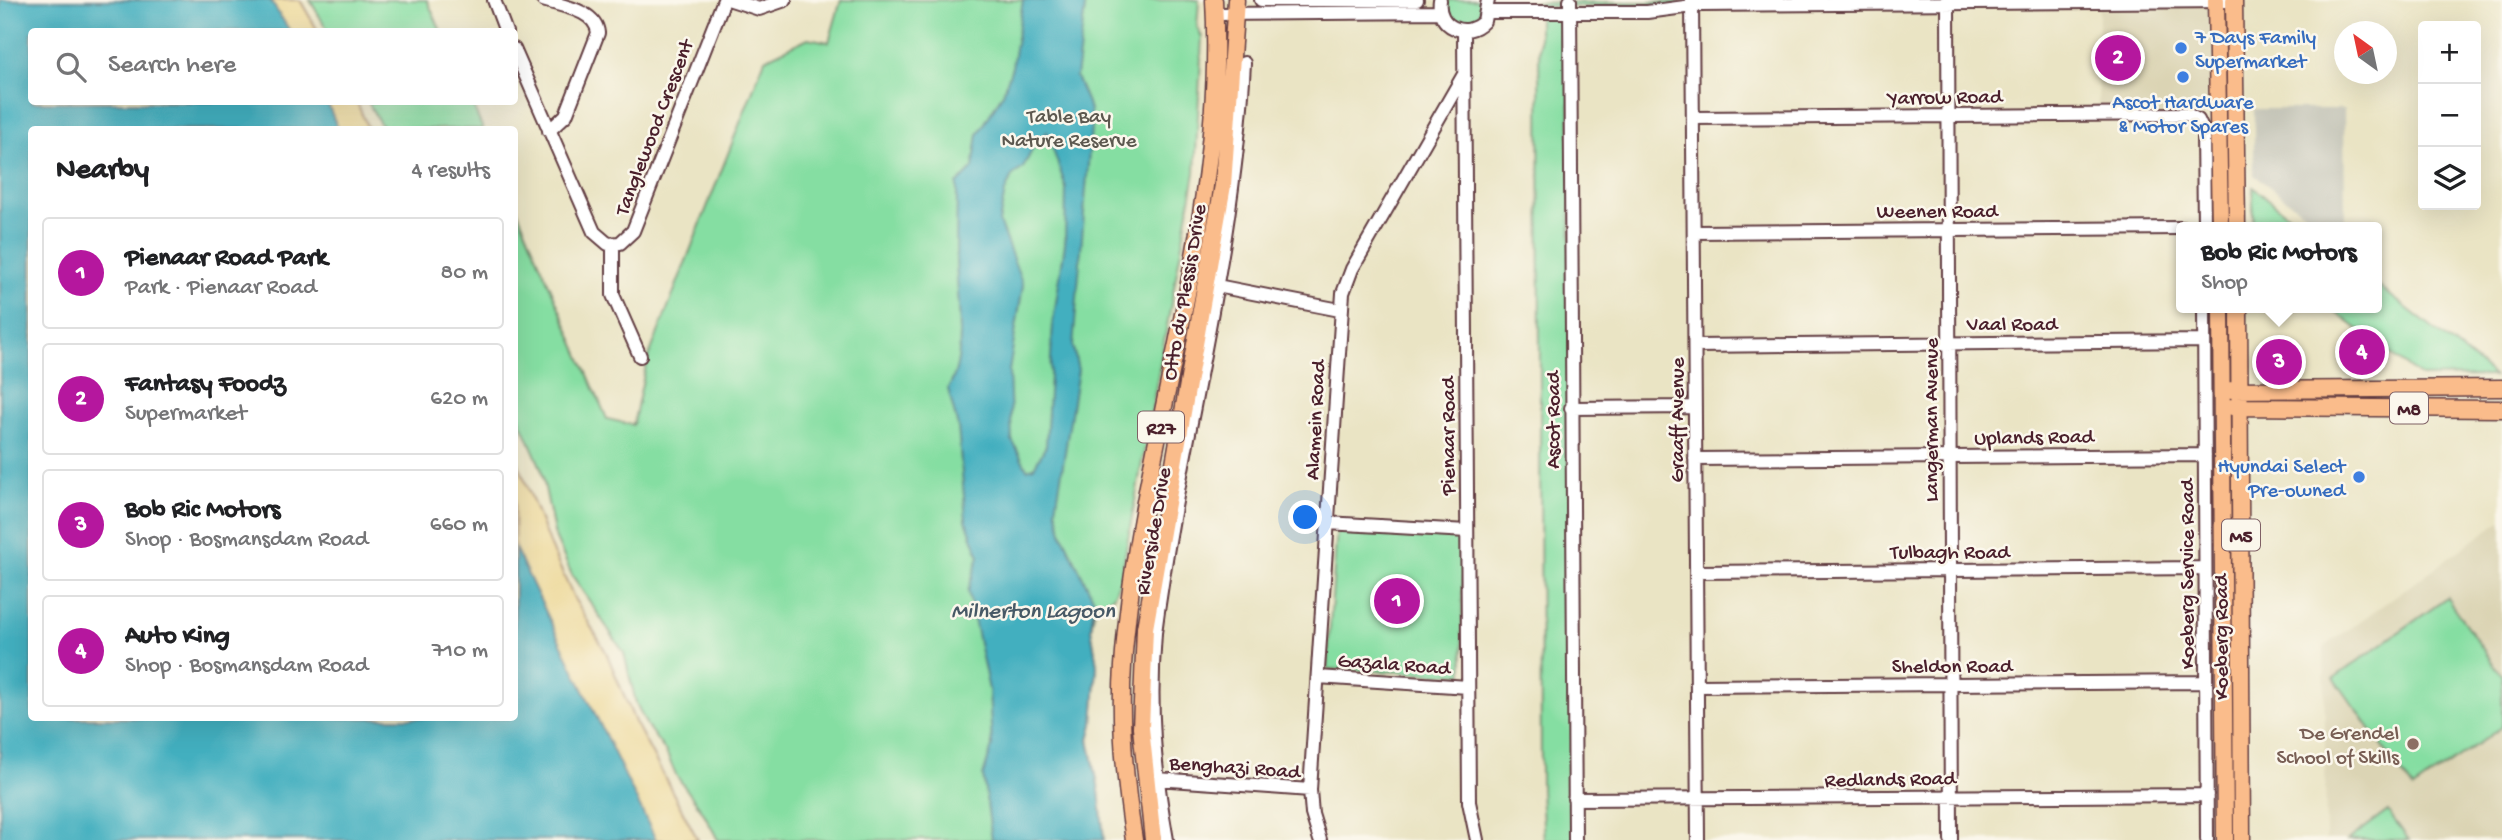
<!DOCTYPE html>
<html lang="en">
<head>
<meta charset="utf-8">
<style>
  :root { --surface:#fff; --page:#f6f6f6; --text:#202124; --muted:#757577; --line:#e0e0e0; --accent:#b5179e }
  body { margin:0; font-family:"Gochi Hand",sans-serif; background:var(--page); color:var(--text) }
  .controls { position:absolute; right:21px; top:21px; display:grid; overflow:hidden; border-radius:7px; box-shadow:0 7px 28px #0002 }
  .controls button { width:63px; height:63px; display:grid; place-items:center; padding:0; border:0; border-bottom:2px solid var(--line); background:var(--surface); color:var(--text); font:35px sans-serif }
  .compass { position:absolute; left:2334px; top:21px; width:63px; height:63px; border-radius:50%; background:var(--surface); box-shadow:0 7px 28px #0002; rotate:327deg }
  .you { position:absolute; left:1306px; top:518px; width:24px; height:24px; margin:-18px; border:5px solid #fff; border-radius:50%; background:#1a73e8; box-shadow:0 0 0 10px #1a73e833 }
  .badge { display:grid; place-items:center; width:46px; height:46px; border-radius:50%; background:var(--accent); color:#fff; font-size:23px; font-weight:700 }
  .pin { position:absolute; translate:-50% -50%; border:4px solid #fff; box-shadow:0 2px 7px #0006 }
  .popup { position:absolute; left:2176px; top:222px; width:206px; height:91px; box-sizing:border-box; display:grid; place-content:center; border-radius:7px; background:var(--surface); filter:drop-shadow(0 2px 5px #0005); font-size:23px; white-space:nowrap; color:var(--muted) }
  .popup b { font-size:26px; color:var(--text) }
  .popup::after { content:''; position:absolute; left:50%; top:100%; margin-left:-14px; border:14px solid transparent; border-top-color:var(--surface) }
  .list { margin:0; padding:0; list-style:none }
  h2 { display:flex; justify-content:space-between; align-items:center; height:91px; margin:0; padding:0 28px; font-size:30px }
  h2 small { font-size:23px; font-weight:400; color:var(--muted) }
  .list li { display:grid; grid-template-columns:46px 1fr auto; gap:21px; align-items:center; box-sizing:border-box; height:112px; margin:0 14px 14px; padding:0 14px; border:2px solid var(--line); border-radius:7px }
  .list b { display:block; font-size:26px; white-space:nowrap }
  .list p { margin:0; font-size:23px; white-space:nowrap; color:var(--muted) }
  .list em { font-size:23px; font-style:normal; color:var(--muted) }
  .icon { flex:none; width:38px; height:38px; fill:none; stroke:currentColor; stroke-width:2; stroke-linecap:round; stroke-linejoin:round }
  .map { position:relative; flex:none; width:2502px; height:840px; overflow:hidden }
  .search { position:absolute; background:var(--surface); box-shadow:0 7px 28px #0002; left:28px; top:28px; width:490px; height:77px; display:flex; align-items:center; gap:18px; box-sizing:border-box; padding:0 24px; border-radius:7px; color:var(--muted); font-size:26px }
  .panel { position:absolute; background:var(--surface); box-shadow:0 7px 28px #0002; left:28px; top:126px; width:490px; height:595px; border-radius:7px }
  .map>svg:first-child { display:block }
  .built { fill:#dbd4b4 }
  .industrial { fill:#c5c5b8 }
  .green { fill:#85dea2; stroke:#687e66; stroke-width:2 }
  .sand { fill:#eeda9e; stroke:#9c7c64; stroke-width:2 }
  .water { fill:#42afbf; stroke:#466775; stroke-width:2; fill-rule:evenodd }
  .lines { fill:none; stroke-linecap:round; stroke-linejoin:round }
  .minor-casing { stroke:#623d42; stroke-width:16 }
  .major-casing { stroke:#623d42; stroke-width:19 }
  .minor { stroke:#fff; stroke-width:12 }
  .major { stroke:#fabc8b; stroke-width:16 }
  .shop-dot { fill:#3f7fe0; stroke:#fbf7ec; stroke-width:2.5 }
  .education-dot { fill:#8d6e63; stroke:#fbf7ec; stroke-width:2.5 }
  .labels { text-anchor:middle; stroke-width:5; stroke-linejoin:round; paint-order:stroke }
  .shield { fill:#fbf7ec; stroke:#7f6065; stroke-width:2 }
  .shield-label { font-size:19px; font-weight:bold; fill:#4a1f2b }
  .shop-label { font-size:21px; fill:#366cbe; stroke:#fbf7ec; text-anchor:start }
  .street-label { font-size:21px; fill:#4a1f2b; stroke:#fbf7ec }
  .park-label { font-size:21px; fill:#5c584f; stroke:#fbf7ec }
  .education-label { font-size:21px; fill:#785e54; stroke:#fbf7ec; text-anchor:end }
  .water-label { font-size:23px; font-style:italic; fill:#475966; stroke:#fbf7ec }
</style>
</head>
<body>
<div class="map">
<svg width="2502" height="840" viewBox="0 0 2502 840">
  <rect width="100%" height="100%" fill="#fbf7ec"/>
  <filter id="ink" filterUnits="userSpaceOnUse"><feTurbulence type="fractalNoise" baseFrequency=".0143" numOctaves="2"/><feDisplacementMap in="SourceGraphic" scale="14" xChannelSelector="R" yChannelSelector="G"/><feConvolveMatrix kernelMatrix="1 2 1 2 8 2 1 2 1" color-interpolation-filters="sRGB"/></filter>
  <filter id="wash" filterUnits="userSpaceOnUse"><feTurbulence type="fractalNoise" baseFrequency=".00686" numOctaves="4" result="noise"/><feDisplacementMap in="SourceGraphic" scale="28" xChannelSelector="R" yChannelSelector="G"/><feGaussianBlur stdDeviation="1.57" result="paint"/><feColorMatrix in="noise" values="0 0 0 0 0 0 0 0 0 0 0 0 0 0 0 0 0 1.4 0 .05"/><feComposite in="paint" operator="in"/></filter>
  <g filter="url(#wash)">
    <rect width="100%" height="100%" fill="#eae4c4"/>
    <!-- built -->
    <path class="built" d="M2216,0l2,108 -22,11 -98,-5 1,-113z
      M2502,520v320h-176l-2,-193z"/>
    <!-- industrial -->
    <path class="industrial" d="M2254,109h90l1,118h-22l-69,-52z"/>
    <!-- green -->
    <path class="green" d="M310,0h117l14,31h-113z
      M841,0h358l-2,27 5,10 -7,136 -74,404 -7,18 -19,13 -4,21 6,36 -4,59 -4,15 10,52 5,49h-386l-15,-28 -27,-37 -10,-23 -19,-26 -11,-23 -12,-50 -52,-78 -17,-38 -14,-69 -26,-60 -1,-205 93,216 26,6 14,-64 118,-302 43,-21 21,4z
      M1446,0h36l-3,17c-9,10 -19,8 -29,2z
      M1678,2l1,4 -178,1v-4z
      M1569,12l6,828h-31l-3,-49 -2,-778z
      M368,102h103l12,27h-100z
      M2253,187l51,40h-51z
      M2377,285l117,91 -73,1 -91,-69h47z
      M1337,527l125,7 1,141 -136,-6z
      M2447,598l55,78v51l-89,62 -79,-111z
      M2388,811l21,29h-61z"/>
    <!-- sand -->
    <path class="sand" d="M231,0h69l18,31h-69z
      M279,102h78l11,27h-78z
      M514,452l36,94 25,54 31,52 29,70 63,118h-65l-118,-181z"/>
    <!-- water -->
    <path class="water" d="M0,0h270l20,31 -258,1v70h295l11,27 -306,1v588h482l1,-170 141,292h-656z
      M1023,0h63l-10,77 14,33 1,18 -18,219 5,23 -22,139 7,27 31,64 -3,29 6,36 -4,59 -4,15 10,52 5,49h-112l-9,-64 9,-30 -3,-56 -21,-99 11,-35 -13,-36 -8,-93 -10,-38c20,-33 9,-90 8,-128 0,-26 1,-52 1,-77l16,-16 5,-34 25,-41 9,-26zM1047,132l19,56 -1,56 -12,78 -7,124 -12,21 -7,2 -15,-29 -3,-69 14,-86 -24,-63 6,-30 7,-16 11,-8 11,-22z"/>
  </g>
  <g filter="url(#ink)">
    <g class="lines">
      <!-- minor casing -->
      <g class="minor-casing">
        <path id="minor" d="M494,0l12,32
          M543,0c18,6 53,10 55,33l-32,82 -17,16
          M731,0l28,9 26,-9
          M1261,0h156
          M1440,0c-4,27 26,40 44,21l4,-21
          M1570,0l5,840
          M1692,0l6,840
          M1948,0l3,840
          M1488,12h159l53,-7 534,-4
          M1214,14l226,-2
          M1464,31l5,771 8,38
          M514,49l80,183 14,12 12,-1 13,-12 91,-231
          M1693,118l494,-4 11,6 5,11 1,96
          M1694,232l487,-4
          M613,245v50l27,61
          M1217,286l123,24
          M2204,308l3,532
          M1695,346l509,-5
          M1571,408l124,-1
          M1695,459l510,-4
          M1327,523l140,8
          M1696,572l509,-4
          M1318,677l150,10
          M1698,686l508,-4
          M1157,779l153,11
          M1574,799l633,-4
          M1167,840c-13,-72 -18,-134 -12,-207 25,-191 79,-377 89,-570
          M1320,840l-8,-26 -2,-24 33,-497 9,-24 111,-193"/>
      </g>
      <!-- major casing -->
      <g class="major-casing">
        <path id="major" d="M2216,0l4,227
          M2234,0l3,227
          M2221,308l4,532
          M2239,308l3,532
          M2232,390l270,-2
          M2232,407l270,2
          M1134,840c-9,-57 -15,-116 -11,-174 15,-223 104,-441 91,-666
          M1153,840l-12,-112 4,-100 78,-443 13,-185"/>
      </g>
      <!-- minor -->
      <use href="#minor" class="minor"/>
      <!-- major -->
      <use href="#major" class="major"/>
    </g>
  </g>
  <!-- markers -->
  <g class="shop-dot">
    <circle cx="2181" cy="48" r="7"/>
    <circle cx="2183" cy="77" r="7"/>
    <circle cx="2359" cy="477" r="7"/>
  </g>
  <circle class="education-dot" cx="2413" cy="744" r="7"/>
  <g class="labels">
    <!-- shield labels -->
    <g class="shield">
      <rect x="2390" y="392.5" width="38" height="31" rx="5"/>
      <rect x="1138" y="411.5" width="46" height="31" rx="5"/>
      <rect x="2222" y="519.5" width="38" height="31" rx="5"/>
    </g>
    <g class="shield-label">
      <text x="2409" y="415">M8</text>
      <text x="1161" y="434">R27</text>
      <text x="2241" y="542">M5</text>
    </g>
    <!-- shop labels -->
    <g class="shop-label">
      <text x="2195" y="43">7 Days Family<tspan x="2195" dy="24">Supermarket</tspan></text>
      <text x="2183" y="108" text-anchor="middle">Ascot Hardware<tspan x="2183" dy="24">&amp; Motor Spares</tspan></text>
      <text x="2345" y="472" text-anchor="end">Hyundai Select<tspan x="2345" dy="24">Pre-owned</tspan></text>
    </g>
    <!-- street labels -->
    <g class="street-label">
      <text transform="translate(1945 96) rotate(-1)" y="7">Yarrow Road</text>
      <text transform="translate(653 127) rotate(-69)" y="7">Tanglewood Crescent</text>
      <text x="1937" y="217">Weenen Road</text>
      <text transform="translate(1183 292) rotate(-80)" y="7">Otto du Plessis Drive</text>
      <text x="2012" y="330">Vaal Road</text>
      <text transform="translate(1314 420) rotate(-87)" y="7">Alamein Road</text>
      <text transform="translate(1552 420) rotate(-90)" y="7">Ascot Road</text>
      <text transform="translate(1676 420) rotate(-90)" y="7">Graaff Avenue</text>
      <text transform="translate(1930 420) rotate(-90)" y="7">Langerman Avenue</text>
      <text transform="translate(1447 436) rotate(-90)" y="7">Pienaar Road</text>
      <text transform="translate(2034 436) rotate(-1)" y="7">Uplands Road</text>
      <text transform="translate(1152 531) rotate(-80)" y="7">Riverside Drive</text>
      <text x="1950" y="558">Tulbagh Road</text>
      <text transform="translate(2186 574) rotate(-90)" y="7">Koeberg Service Road</text>
      <text transform="translate(2220 637) rotate(-90)" y="7">Koeberg Road</text>
      <text transform="translate(1394 663) rotate(4)" y="7">Gazala Road</text>
      <text x="1952" y="672">Sheldon Road</text>
      <text transform="translate(1235 766) rotate(4)" y="7">Benghazi Road</text>
      <text transform="translate(1890 778) rotate(-1)" y="7">Redlands Road</text>
    </g>
    <!-- park labels -->
    <g class="park-label">
      <text x="1069" y="122">Table Bay<tspan x="1069" dy="24">Nature Reserve</tspan></text>
    </g>
    <!-- education labels -->
    <g class="education-label">
      <text x="2399" y="739">De Grendel<tspan x="2399" dy="24">School of Skills</tspan></text>
    </g>
    <!-- water labels -->
    <g class="water-label">
      <text x="1033" y="617">Milnerton Lagoon</text>
    </g>
  </g>
</svg>
<div class="controls">
<button>+</button>
<button>−</button>
<button><svg class="icon" aria-label="layers" viewBox="0 0 24 24"><path d="M12 4l9 5-9 5-9-5zM3 14l9 5 9-5"/></svg></button>
</div>
<svg class="compass" viewBox="-18 -18 36 36"><path d="M0-13l5 13h-10z" fill="#e53935"/><path d="M0 13l5-13h-10z" fill="#757577"/></svg>
<div class="you"></div>
<div class="pin badge" style="left:1397px;top:601px">1</div>
<div class="pin badge" style="left:2118px;top:58px">2</div>
<div class="pin badge" style="left:2279px;top:362px">3</div>
<div class="popup"><b>Bob Ric Motors</b>Shop</div>
<div class="pin badge" style="left:2362px;top:352px">4</div>
<div class="search"><svg class="icon" aria-label="search" viewBox="0 0 24 24"><circle cx="10" cy="10" r="6"/><path d="M15 15l6 6"/></svg>Search here</div>
<section class="panel">
<h2>Nearby<small>4 results</small></h2>
<ul class="list">
<li><span class="badge">1</span><div><b>Pienaar Road Park</b><p>Park · Pienaar Road</p></div><em>80 m</em></li>
<li><span class="badge">2</span><div><b>Fantasy Foodz</b><p>Supermarket</p></div><em>620 m</em></li>
<li><span class="badge">3</span><div><b>Bob Ric Motors</b><p>Shop · Bosmansdam Road</p></div><em>660 m</em></li>
<li><span class="badge">4</span><div><b>Auto King</b><p>Shop · Bosmansdam Road</p></div><em>710 m</em></li>
</ul>
</section>
</div>
</body>
</html>
